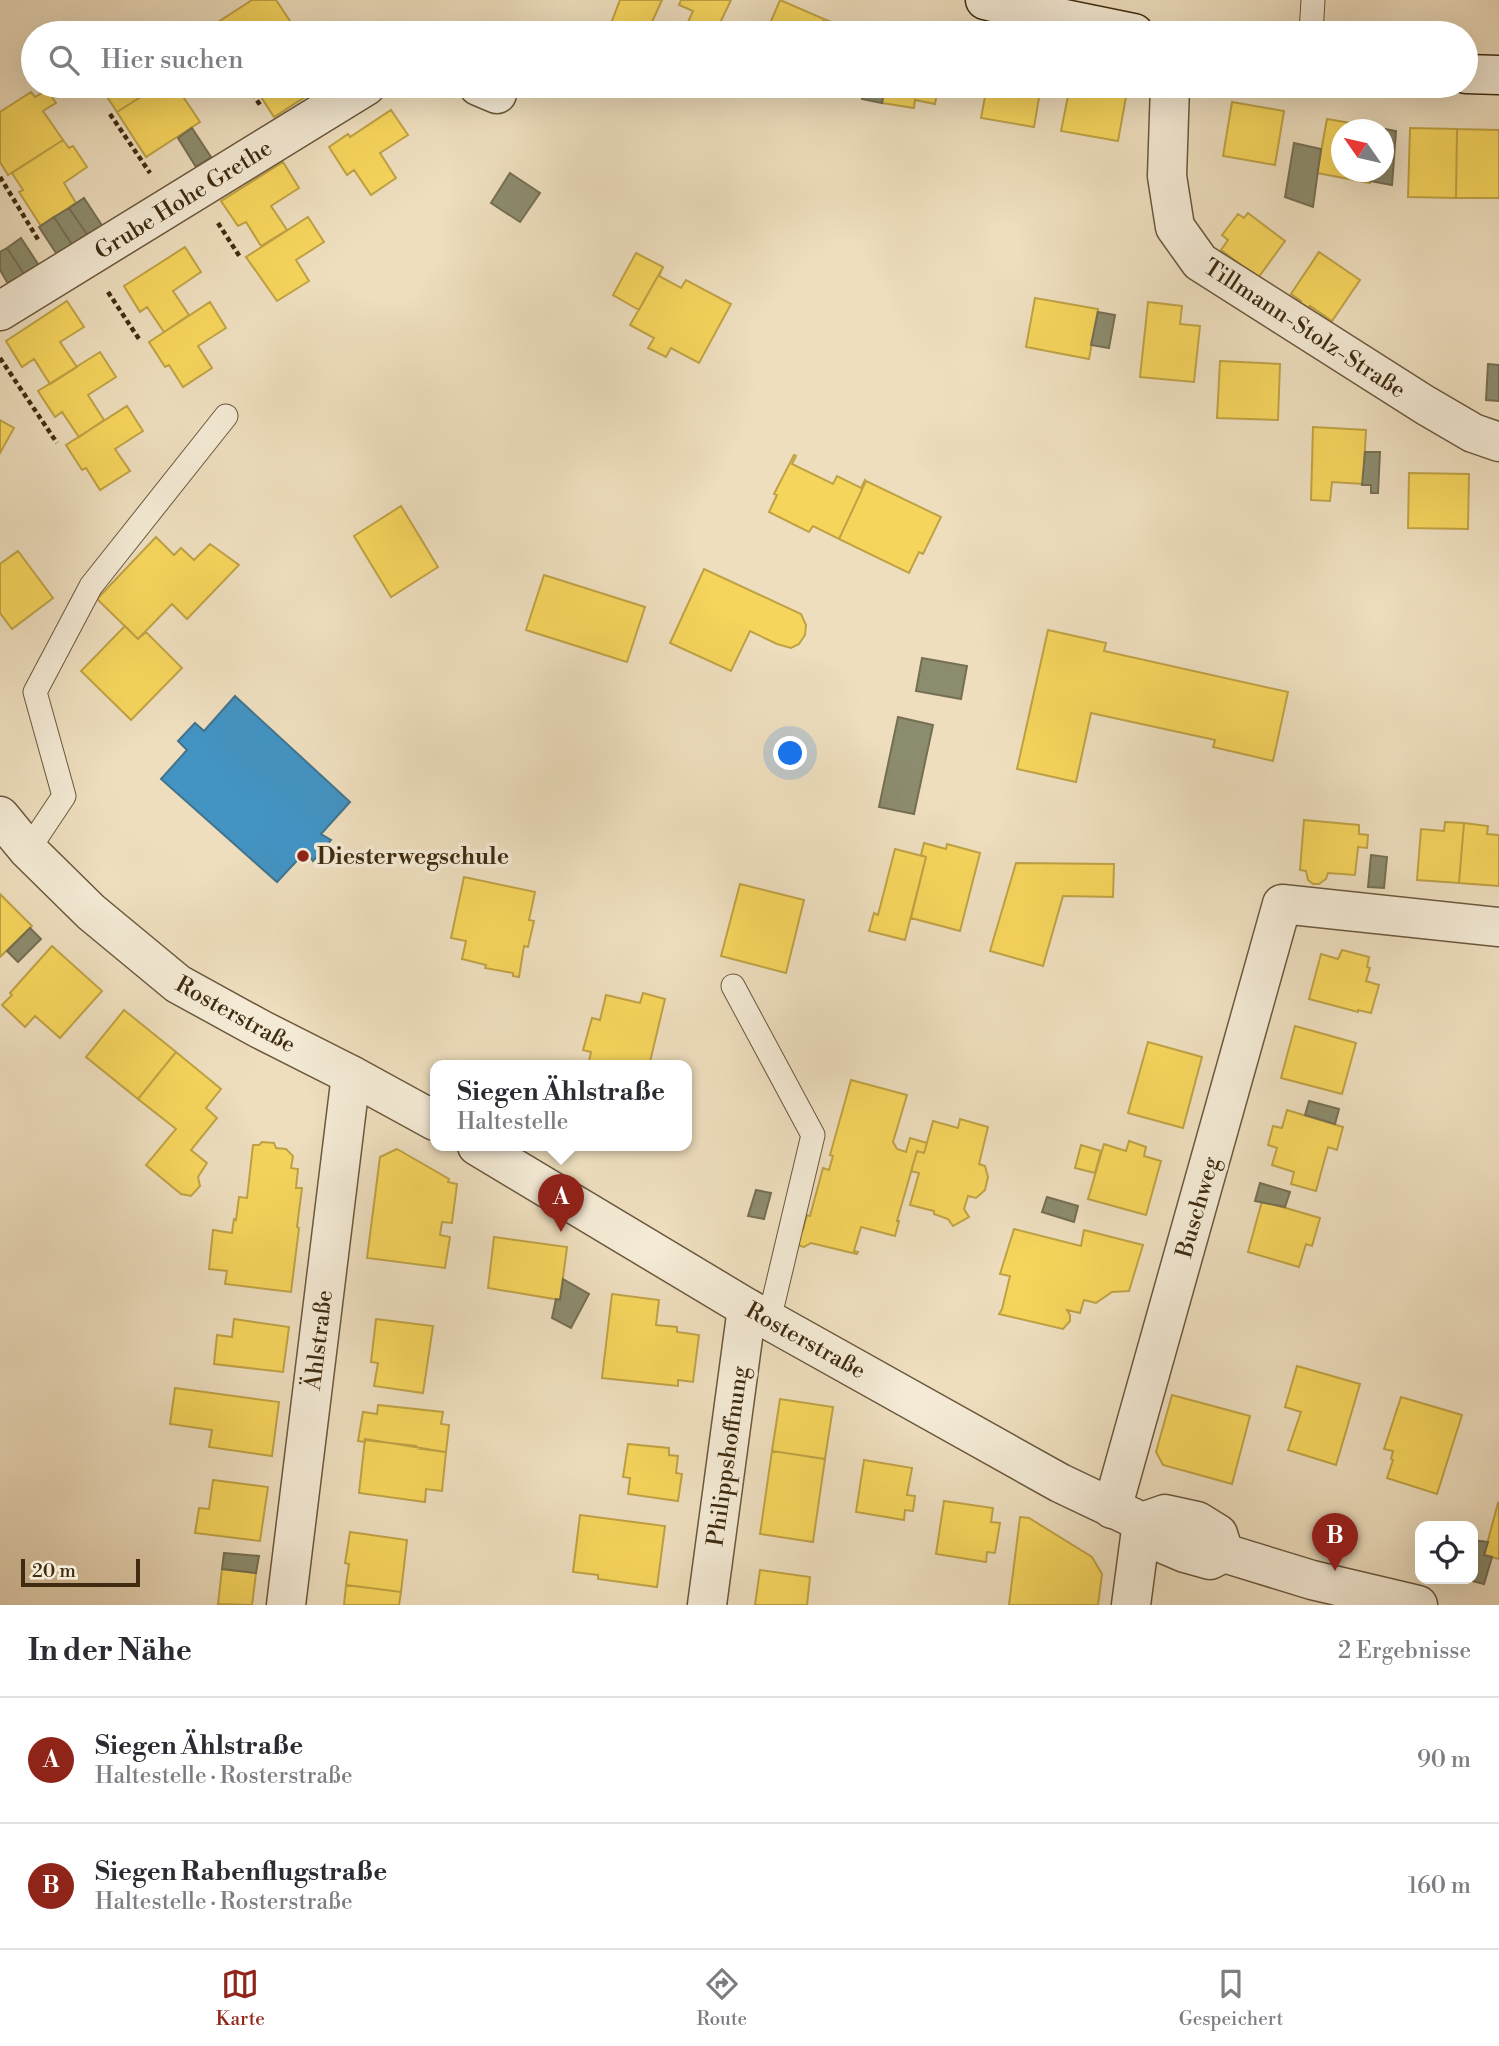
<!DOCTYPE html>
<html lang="de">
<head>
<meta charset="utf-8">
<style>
  :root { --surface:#fff; --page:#f7f7f7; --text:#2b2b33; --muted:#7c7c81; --line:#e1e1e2; --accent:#8f2418 }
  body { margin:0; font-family:"Libre Bodoni",serif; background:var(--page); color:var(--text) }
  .controls { position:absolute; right:21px; bottom:21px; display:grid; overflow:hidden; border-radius:14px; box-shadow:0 7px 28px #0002 }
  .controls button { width:63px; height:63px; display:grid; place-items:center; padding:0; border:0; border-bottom:2px solid var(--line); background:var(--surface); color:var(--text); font:35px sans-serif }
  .compass { position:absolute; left:1331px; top:119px; width:63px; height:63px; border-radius:50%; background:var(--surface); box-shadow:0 7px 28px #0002; rotate:304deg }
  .scale { position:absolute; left:21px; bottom:18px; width:119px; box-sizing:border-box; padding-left:7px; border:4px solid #3f2c10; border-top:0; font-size:19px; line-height:24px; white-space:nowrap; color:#3f2c10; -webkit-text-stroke:5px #f4ead5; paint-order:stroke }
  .you { position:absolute; left:791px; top:754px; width:24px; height:24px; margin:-18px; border:5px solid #fff; border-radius:50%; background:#1a73e8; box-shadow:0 0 0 10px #1a73e833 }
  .badge { display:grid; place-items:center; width:46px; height:46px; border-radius:50%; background:var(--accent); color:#fff; font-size:23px; font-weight:700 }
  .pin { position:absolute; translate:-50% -58px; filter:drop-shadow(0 2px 4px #0008) }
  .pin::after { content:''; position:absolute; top:37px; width:24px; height:21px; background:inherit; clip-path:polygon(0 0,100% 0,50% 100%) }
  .popup { position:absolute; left:430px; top:1060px; width:262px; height:91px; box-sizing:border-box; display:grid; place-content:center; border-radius:14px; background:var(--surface); filter:drop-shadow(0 2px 5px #0005); font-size:23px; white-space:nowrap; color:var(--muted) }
  .popup b { font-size:26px; color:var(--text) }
  .popup::after { content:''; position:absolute; left:50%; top:100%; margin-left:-14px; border:14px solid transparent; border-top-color:var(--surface) }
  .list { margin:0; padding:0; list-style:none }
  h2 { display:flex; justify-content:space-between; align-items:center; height:91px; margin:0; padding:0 28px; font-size:30px }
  h2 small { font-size:23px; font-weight:400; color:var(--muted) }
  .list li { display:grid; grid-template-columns:46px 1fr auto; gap:21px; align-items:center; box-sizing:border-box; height:126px; padding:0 28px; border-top:2px solid var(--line) }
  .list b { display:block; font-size:26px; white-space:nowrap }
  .list p { margin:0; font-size:23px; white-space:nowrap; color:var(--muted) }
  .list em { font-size:23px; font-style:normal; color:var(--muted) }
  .icon { flex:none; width:38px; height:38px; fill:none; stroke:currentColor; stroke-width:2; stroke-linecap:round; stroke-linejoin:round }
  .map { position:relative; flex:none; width:1499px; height:1605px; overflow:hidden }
  .search { position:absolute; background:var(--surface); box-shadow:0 7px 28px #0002; left:21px; right:21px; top:21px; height:77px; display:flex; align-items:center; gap:18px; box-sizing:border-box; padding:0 24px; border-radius:38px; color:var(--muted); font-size:26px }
  .sheet { height:343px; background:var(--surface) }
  nav { display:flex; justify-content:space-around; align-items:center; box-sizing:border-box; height:98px; border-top:2px solid var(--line); background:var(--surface); font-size:19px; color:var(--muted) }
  nav a { display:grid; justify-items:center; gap:4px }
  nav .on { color:var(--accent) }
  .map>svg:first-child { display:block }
  .homes { fill:#f6d55c; stroke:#bfa245; stroke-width:2 }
  .schools { fill:#4393c3; stroke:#42748d; stroke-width:2 }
  .industry { fill:#8c8c6e; stroke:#756f52; stroke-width:2 }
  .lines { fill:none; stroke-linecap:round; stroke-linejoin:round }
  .service-casing { stroke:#6b583c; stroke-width:25 }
  .minor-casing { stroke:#6b583c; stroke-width:41 }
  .tertiary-casing { stroke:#6b583c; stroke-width:41 }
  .secondary-casing { stroke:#3f2c10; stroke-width:41 }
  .path { stroke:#3f2c10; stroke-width:4.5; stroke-dasharray:5 3.5; stroke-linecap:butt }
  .service { stroke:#f4ead5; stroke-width:23 }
  .minor { stroke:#f4ead5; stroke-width:38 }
  .tertiary { stroke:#f4ead5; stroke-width:38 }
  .secondary { stroke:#f4ead5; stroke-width:38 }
  .poi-dot { fill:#8f2418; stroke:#f4ead5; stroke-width:2.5 }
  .labels { text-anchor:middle; stroke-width:7; stroke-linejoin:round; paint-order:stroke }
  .street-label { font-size:23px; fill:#3f2c10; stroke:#f4ead5 }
  .poi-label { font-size:23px; font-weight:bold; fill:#3f2c10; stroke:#f4ead5; text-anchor:start }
</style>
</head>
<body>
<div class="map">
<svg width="1499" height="1605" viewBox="0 0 1499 1605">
  <rect width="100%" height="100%" fill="#eedebe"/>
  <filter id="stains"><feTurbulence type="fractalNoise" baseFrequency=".00286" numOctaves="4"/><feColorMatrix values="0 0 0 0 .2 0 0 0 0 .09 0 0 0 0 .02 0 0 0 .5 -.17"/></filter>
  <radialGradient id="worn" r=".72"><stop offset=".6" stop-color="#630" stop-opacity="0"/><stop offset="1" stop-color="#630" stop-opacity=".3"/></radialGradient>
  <!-- homes -->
  <path class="homes" d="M252,0h24l22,33h-77l-6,-9z
    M620,0h42l-15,33h-21l-16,-7z
    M681,0h50l-11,23 4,7 -1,3h-40l10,-22 -14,-6z
    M780,0l44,19 -6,14h-52z
    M824,19l33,14h-39z
    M100,86h58l-41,26z
    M158,86h36l1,1 -13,8 18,27 -54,35 -29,-45z
    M254,86h68l-48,31z
    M885,86h53l-3,18 -20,-4 -1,8 -32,-5z
    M987,86h54l-7,41 -53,-9z
    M1070,86h58l-10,55 -57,-10z
    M47,90l9,13 -13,8 20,29 -55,35 -8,-13v-50l31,-20 4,5z
    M1232,102l52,9 -9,54 -52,-9z
    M391,110l17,25 -28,18 16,25 -25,17 -17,-25 -7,5 -18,-28 19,-13 2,3z
    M1327,119l53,9 -38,2v42h30l-2,11 -53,-10z
    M1410,128l47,1 -1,69 -48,-1z
    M1457,129l42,1v68h-43z
    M63,140l6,8 4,-2 14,21 -23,16 12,20 -35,23 -22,-34 4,-2 -11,-17z
    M283,162l16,26 -28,18 16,24 -26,16 -15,-24 -8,4 -17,-25z
    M1248,213l37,28 -27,37 -37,-28 7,-10 -6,-5 16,-21 6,4z
    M308,217l16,25 -28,18 13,21 -32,20 -31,-44z
    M185,247l16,25 -28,19 16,24 -25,17 -17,-25 -7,5 -16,-26z
    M1319,252l41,28 -28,41 -22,-15 -5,7 -8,-6 4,-6 -10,-7z
    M636,253l27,14 -24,43 -26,-15z
    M663,267l-4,9 22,12 5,-8 45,24 -32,59 -28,-15 -5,9 -18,-9 6,-10 -24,-13z
    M1035,298l63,11 -9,50 -63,-12z
    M67,301l17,26 -24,15 17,25 -27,17 -16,-25 -12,8 -16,-26z
    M210,302l16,26 -28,18 14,22 -29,19 -14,-22 -4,2 -16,-25z
    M1148,302l34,4 -2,18 20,2 -6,56 -54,-5z
    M100,352l16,25 -28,18 16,25 -25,17 -17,-25 -7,5 -17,-26z
    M1220,361l60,3 -2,56 -61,-2z
    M127,406l16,25 -28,18 15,22 -30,19 -14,-22 -4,2 -16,-25z
    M0,420l14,8 -14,25z
    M1313,427l53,3 -3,54 -31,-2 -2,19 -19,-1z
    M794,455l2,1 -4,8 41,20 4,-8 24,12 4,-8 1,1 -27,58 -26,-13 -4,6 -40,-20 8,-17 -3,-1z
    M1409,473l60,1 -1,55 -60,-1z
    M866,481l75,36 -18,37 -4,-2 -10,21 -70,-34z
    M401,506l37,61 -47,30 -37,-61z
    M156,537l18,18 7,-7 13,12 16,-16 29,21 -52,54 -15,-15 -34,35 -41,-40z
    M18,551l35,47 -41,31 -12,-16v-49z
    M704,569l97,45 5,11 -1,10 -6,9 -8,4 -14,-4 -27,-13 -19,40 -61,-28z
    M544,575l101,32 -18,55 -101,-32z
    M125,626l13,13 8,-7 36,36 -51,52 -50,-49z
    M1048,630l58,13 -2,8 184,41 -15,69 -60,-14 2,-7 -124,-27 -15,69 -59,-13z
    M1304,820l55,5v9l9,1 -1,13 -9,-1 -3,28 -27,-2 -2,6 -7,5h-6l-5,-4 -2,-9 -6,-1z
    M1445,822l19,1 -5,60 -42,-3 4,-51 23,2z
    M1464,823l24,3 -1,8 12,1v51l-40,-3z
    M924,843l22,6 1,-5 33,9 -20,78 -49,-13 15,-61 -5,-2z
    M895,849l31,8 -21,83 -36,-9 5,-18 4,2z
    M1016,863l98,1 -1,33 -50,-1 -20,70 -53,-15z
    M464,877l71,15 -6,28 5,1 -6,26 -4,-1 -5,31 -6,-1v-3l-28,-5 1,-3 -24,-6 4,-18 -15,-3z
    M740,884l64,16 -18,73 -65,-17z
    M0,894l32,32 -32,31z
    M52,946l50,45 -42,47 -25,-22 -10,11 -23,-22 10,-10 -2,-2z
    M1342,950l27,7 -2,10 3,1 -4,13 13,4 -8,28 -13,-3v2l-49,-13 12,-45 17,5z
    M643,993l22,6 -16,67h-61l3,-14 -8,-2 9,-32 8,2 6,-25 34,8z
    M124,1010l52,42 -38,47 -52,-42z
    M1295,1026l61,17 -14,51 -61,-16z
    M1148,1042l54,15 -19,71 -55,-15z
    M176,1052l45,37 -15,19 11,10 -26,32 16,13 -9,14 2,9 -9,10 -10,-2 -35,-29 30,-36 -38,-30z
    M851,1080l56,15 -14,47 4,7 9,3 4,-14 17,5 -3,10 -7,-2 -20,70h2l-4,15 -34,-9 -7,24 4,1 -1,2 -46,-11 -7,4 -4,-1 -4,-7 1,-5 6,-4 4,-15 3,1 13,-48 6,2 4,-14 -3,-1z
    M1287,1110l56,17 -6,23 -9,-3 -12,44 -25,-7 3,-12 -22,-7 5,-17 -9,-3 5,-19 9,2z
    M960,1119l28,8 -9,37 6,2 3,11 -3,13 -9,8 -8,-2 -4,13 5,8 -16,9 -5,-7 -14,-5v-3l-24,-6 9,-32 -8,-2 6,-20 7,2 9,-32 25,7z
    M1129,1141l17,6 -2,9 17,5 -15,54 -58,-16 16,-55 22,7z
    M262,1142l12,1 2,5 10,1 7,7 -2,12 7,1 -2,19h6l-5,39 2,1 -8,64 -66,-8 2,-13 -18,-2 4,-39 19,3 2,-14 2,1 3,-23 8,1 6,-53h6z
    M1081,1145l20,6 -6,22 -20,-5z
    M397,1149l52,30 -1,3 9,2 -5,39 -10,-1 -2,13 10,2 -5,31 -78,-10 13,-101z
    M1262,1201l58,17 -8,28 -6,-2 -7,23 -51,-15z
    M1014,1229l67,17 3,-16 59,15 -14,46 -17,1 -16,11 -12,-3 -4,13 -13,-3 3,5v6l-7,8 -64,-15 3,-5 8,-33 -10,-2z
    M494,1237l73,10 -7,53 -72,-12z
    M612,1294l47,6 -3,25 21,2v5l22,3 -6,47 -15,-2v6l-76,-8z
    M234,1319l55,8 -6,45 -69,-8 3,-29 15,2z
    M376,1319l57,7 -10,67 -49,-7 4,-23 -7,-1z
    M1297,1366l63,18 -24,81 -48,-15 13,-38 -16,-5z
    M175,1388l104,14 -7,54 -63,-9 3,-17 -42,-6z
    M1172,1395l78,21 -18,68 -69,-19 -7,-13z
    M1401,1397l61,18 -25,79 -50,-16 6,-18 -2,-1 2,-8 -9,-2z
    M780,1399l53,8 -8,52 -53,-8z
    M378,1405l65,7 -2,12 8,1 -3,27 -30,-4v-2l-51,-6v2l-7,-1 5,-29 14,2z
    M365,1439l81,13 -4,39 -16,-2 -1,13 -66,-9z
    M628,1444l41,4v7l9,1 -2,17 6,1 -4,27 -50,-7 2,-16 -7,-1z
    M772,1451l53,8 -12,83 -53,-8z
    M864,1460l48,8 -5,27 8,1 -2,15 -8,-1 -1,10 -48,-8z
    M213,1480l55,7 -8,54 -65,-8 4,-25 10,1z
    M944,1501l49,7 -2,14 9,1 -5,30 -8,-1 -1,10 -50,-8z
    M1498,1503h1v56l-15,-4z
    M580,1515l85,11 -8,61 -59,-8v-4l-25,-3z
    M1020,1517l9,1 63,39 10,17 -4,31h-89z
    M350,1532l57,8 -6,52 -55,-7 3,-21 -4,-1z
    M222,1569l34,4 -4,32 -34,-1z
    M760,1570l50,7 -3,28h-52z
    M346,1585l55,7 -2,13h-55z"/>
  <!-- schools -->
  <path class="schools" d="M235,696l115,106 -29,32 10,6 -18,21 -7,-10 -29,31 -116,-103 26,-29 -9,-9 17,-18 9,8z"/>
  <!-- industry -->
  <path class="industry" d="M865,86h20l-3,17 -20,-4z
    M192,128l19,29 -15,10 -18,-29z
    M1380,128l16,3 -4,54 -22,-4 2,-9h12v-42z
    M1294,143l27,6 -8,58 -28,-10z
    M510,173l30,20 -20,29 -29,-19z
    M84,198l19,29 -15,9 -19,-28z
    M69,208l19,28 -15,10 -19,-29z
    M54,217l19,29 -15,10 -19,-29z
    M21,238l19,29 -14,10 -19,-29z
    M7,248l19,29 -16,10 -10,-17v-18z
    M1098,312l17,3 -6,33 -18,-3z
    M1488,364l11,1v36l-13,-1z
    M1365,452h15l-2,41h-7v-8h-9z
    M922,658l45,8 -6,33 -45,-8z
    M898,717l35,8 -19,89 -35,-7z
    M1371,855l16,2 -3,31 -16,-1z
    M30,928l11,11 -23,23 -11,-11z
    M1309,1101l30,8 -4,15 -30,-9z
    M1260,1183l30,9 -5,15 -30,-6z
    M756,1190l15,3 -7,26 -16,-3z
    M1047,1197l31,9 -4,16 -32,-10z
    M563,1279l26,15 -18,34 -19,-10 4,-19 4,1z
    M1473,1540l15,2 -4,13 8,2 -8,27 -19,-5h8z
    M224,1553l35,3 -3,17 -34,-4z"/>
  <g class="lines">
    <!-- service casing -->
    <g class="service-casing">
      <path id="service" d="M1311,33l2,-33
        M28,850l36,-54 -29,-104 56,-106 135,-170
        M733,986l80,149 -44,185"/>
    </g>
    <!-- minor casing -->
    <g class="minor-casing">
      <path id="minor" d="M478,86l19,8
        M1170,86l-3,90 8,51 25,35 225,143 48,28 26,9
        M0,311l366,-225
        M1112,1509l170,-605 217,23
        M286,1605l65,-530
        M707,1605l40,-297
        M1131,1605l11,-83"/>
    </g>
    <!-- tertiary casing -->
    <g class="tertiary-casing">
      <path id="tertiary" d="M0,816l28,34 63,62 87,72 82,45 91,46 84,46
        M477,1146l270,162 313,175 82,39 17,20 26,11 25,7 14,-7 88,27 106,25
        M1142,1522l23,-8 32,7 21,13 6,19"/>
    </g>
    <!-- secondary casing -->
    <g class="secondary-casing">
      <path id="secondary" d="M985,0l60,15 89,18
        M1466,74l33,1"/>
    </g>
    <!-- path -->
    <path class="path" d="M248,86l12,19
      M110,114l40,59
      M0,177l39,64
      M218,223l22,34
      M108,292l31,47
      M0,358l57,85"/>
    <!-- service -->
    <use href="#service" class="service"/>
    <!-- minor -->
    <use href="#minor" class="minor"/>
    <!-- tertiary -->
    <use href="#tertiary" class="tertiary"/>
    <!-- secondary -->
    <use href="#secondary" class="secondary"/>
  </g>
  <!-- markers -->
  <circle class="poi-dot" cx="303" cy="856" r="7"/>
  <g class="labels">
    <!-- street labels -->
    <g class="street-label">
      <text transform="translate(183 199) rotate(-32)" y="8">Grube Hohe Grethe</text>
      <text transform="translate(1305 328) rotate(33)" y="8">Tillmann-Stolz-Straße</text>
      <text transform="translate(236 1014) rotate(29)" y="8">Rosterstraße</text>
      <text transform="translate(1197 1207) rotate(-74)" y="8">Buschweg</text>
      <text transform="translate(318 1340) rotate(-83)" y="8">Ählstraße</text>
      <text transform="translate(806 1340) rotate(29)" y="8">Rosterstraße</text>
      <text transform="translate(727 1456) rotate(-82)" y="8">Philippshoffnung</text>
    </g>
    <!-- poi labels -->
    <g class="poi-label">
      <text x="317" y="864">Diesterwegschule</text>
    </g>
  </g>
  <rect width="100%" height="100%" filter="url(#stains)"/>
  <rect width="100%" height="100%" fill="url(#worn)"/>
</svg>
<div class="controls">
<button><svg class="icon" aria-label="locate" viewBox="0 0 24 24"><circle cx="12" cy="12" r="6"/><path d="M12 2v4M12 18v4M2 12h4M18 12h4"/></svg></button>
</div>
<svg class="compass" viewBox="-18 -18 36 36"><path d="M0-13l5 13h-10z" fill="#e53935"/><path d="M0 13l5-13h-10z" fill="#7c7c81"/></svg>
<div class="scale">20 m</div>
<div class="you"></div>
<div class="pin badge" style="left:561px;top:1232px">A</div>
<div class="popup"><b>Siegen Ählstraße</b>Haltestelle</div>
<div class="pin badge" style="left:1335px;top:1571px">B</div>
<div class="search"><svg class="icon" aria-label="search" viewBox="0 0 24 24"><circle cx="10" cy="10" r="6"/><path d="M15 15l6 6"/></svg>Hier suchen</div>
</div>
<section class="sheet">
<h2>In der Nähe<small>2 Ergebnisse</small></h2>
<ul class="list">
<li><span class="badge">A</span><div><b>Siegen Ählstraße</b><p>Haltestelle · Rosterstraße</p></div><em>90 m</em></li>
<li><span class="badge">B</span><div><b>Siegen Rabenflugstraße</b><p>Haltestelle · Rosterstraße</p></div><em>160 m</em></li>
</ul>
</section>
<nav>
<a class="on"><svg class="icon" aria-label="map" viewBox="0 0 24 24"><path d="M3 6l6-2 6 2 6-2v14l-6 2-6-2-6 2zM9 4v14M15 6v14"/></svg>Karte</a>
<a><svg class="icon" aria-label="directions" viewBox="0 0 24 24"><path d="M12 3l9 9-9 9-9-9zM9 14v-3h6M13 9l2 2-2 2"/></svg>Route</a>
<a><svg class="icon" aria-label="saved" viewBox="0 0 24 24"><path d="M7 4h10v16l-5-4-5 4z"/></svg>Gespeichert</a>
</nav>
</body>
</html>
